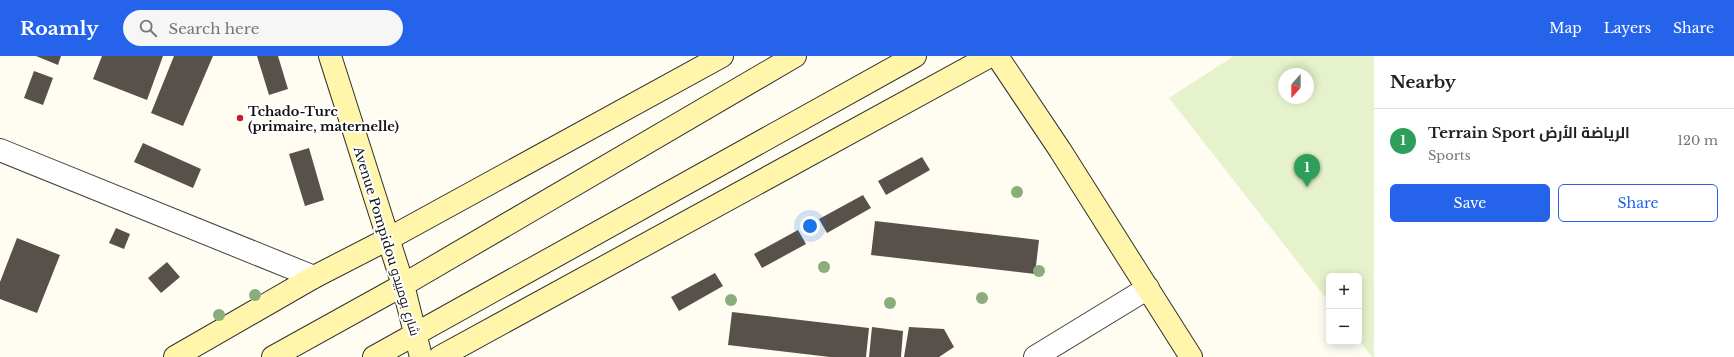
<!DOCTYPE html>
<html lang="en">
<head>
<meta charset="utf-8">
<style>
  :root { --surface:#fff; --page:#f6f6f6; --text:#202124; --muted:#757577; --line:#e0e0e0; --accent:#2563eb }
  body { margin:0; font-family:"Libre Baskerville",Cairo,serif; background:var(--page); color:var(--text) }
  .controls { position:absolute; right:12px; bottom:12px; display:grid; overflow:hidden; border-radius:6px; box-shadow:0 2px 10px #0003 }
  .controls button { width:36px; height:36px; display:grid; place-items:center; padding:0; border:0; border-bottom:1px solid var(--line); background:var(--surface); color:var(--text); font:20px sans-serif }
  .compass { position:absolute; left:1278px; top:12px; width:36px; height:36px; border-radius:50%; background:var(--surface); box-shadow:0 2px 10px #0003; rotate:201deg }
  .you { position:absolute; left:810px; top:170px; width:14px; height:14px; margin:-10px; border:3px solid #fff; border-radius:50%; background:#1a73e8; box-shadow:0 0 0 6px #1a73e833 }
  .badge { display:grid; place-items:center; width:26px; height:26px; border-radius:50%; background:var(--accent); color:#fff; font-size:13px; font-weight:700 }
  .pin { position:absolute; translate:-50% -33px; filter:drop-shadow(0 1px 2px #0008) }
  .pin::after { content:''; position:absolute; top:21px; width:14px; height:12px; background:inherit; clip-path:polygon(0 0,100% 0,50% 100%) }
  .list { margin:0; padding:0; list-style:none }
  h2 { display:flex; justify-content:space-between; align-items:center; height:52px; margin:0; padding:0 16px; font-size:17px }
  h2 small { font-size:13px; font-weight:400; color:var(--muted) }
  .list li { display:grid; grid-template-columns:26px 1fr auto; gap:12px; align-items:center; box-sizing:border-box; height:64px; padding:0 16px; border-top:1px solid var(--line) }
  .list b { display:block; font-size:15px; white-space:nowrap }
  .list p { margin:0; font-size:13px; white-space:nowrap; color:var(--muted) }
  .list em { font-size:13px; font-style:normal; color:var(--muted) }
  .actions { display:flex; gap:8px; padding:12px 16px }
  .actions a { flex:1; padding:9px 0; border:1px solid var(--accent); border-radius:6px; text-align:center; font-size:14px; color:var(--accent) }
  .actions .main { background:var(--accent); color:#fff }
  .icon { flex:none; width:22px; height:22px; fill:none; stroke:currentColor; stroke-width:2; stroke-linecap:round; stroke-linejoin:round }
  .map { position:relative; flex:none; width:1374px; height:301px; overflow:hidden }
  header { display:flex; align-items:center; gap:24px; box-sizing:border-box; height:56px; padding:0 20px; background:var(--accent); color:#fff }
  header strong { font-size:19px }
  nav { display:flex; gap:22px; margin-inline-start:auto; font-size:14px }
  .search { width:280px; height:36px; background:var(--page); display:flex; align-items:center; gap:10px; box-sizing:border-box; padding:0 14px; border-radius:22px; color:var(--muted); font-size:15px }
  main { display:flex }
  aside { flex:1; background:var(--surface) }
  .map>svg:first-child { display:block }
  .pitch { fill:#e5f2cb; fill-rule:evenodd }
  .building { fill:#58504b }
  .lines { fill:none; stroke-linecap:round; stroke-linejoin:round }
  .street-casing { stroke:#424242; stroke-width:24 }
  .secondary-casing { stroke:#313131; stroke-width:24 }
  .street { stroke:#fff; stroke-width:22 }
  .secondary { stroke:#fff6ac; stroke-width:22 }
  .tree { fill:#8bac7c }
  .poi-dot { fill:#c52129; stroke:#fff; stroke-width:1.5 }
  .labels { text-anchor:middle; stroke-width:4; stroke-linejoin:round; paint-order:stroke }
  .poi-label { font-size:13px; font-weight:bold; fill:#0f0f0f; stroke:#fff; text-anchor:start }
  .street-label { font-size:13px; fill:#0f0f0f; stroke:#fff }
</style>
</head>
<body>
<header>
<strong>Roamly</strong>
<div class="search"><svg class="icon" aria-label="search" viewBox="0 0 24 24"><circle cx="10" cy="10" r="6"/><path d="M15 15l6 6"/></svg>Search here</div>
<nav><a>Map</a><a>Layers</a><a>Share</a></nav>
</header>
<main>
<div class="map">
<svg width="1374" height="301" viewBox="0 0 1374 301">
  <rect width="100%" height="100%" fill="#fffcf1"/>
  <!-- pitch -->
  <path class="pitch" d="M1234,0h140v301h-2l-13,-17v-64h-30v26l-160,-204zM1284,18h24v24h-24z"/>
  <!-- building -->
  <path class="building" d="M36,0h25l-3,9z
    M102,0h61l-16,44 -54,-21z
    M174,0h39l-30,70 -32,-13z
    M257,0h21l10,33 -19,6z
    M34,15l19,7 -10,27 -19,-7z
    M143,87l58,26 -8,19 -59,-26z
    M309,92l15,52 -19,6 -16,-52z
    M922,101l8,13 -44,25 -8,-14z
    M863,139l8,13 -44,25 -8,-14z
    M875,165l164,19 -4,34 -164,-19z
    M116,172l14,6 -6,15 -15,-6z
    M798,174l8,14 -44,24 -8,-14z
    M17,182l43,17 -23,58 -37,-14v-17z
    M167,206l13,15 -19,16 -13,-15z
    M715,217l8,13 -44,25 -8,-14z
    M732,256l137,16 -3,29h-36l-102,-12z
    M872,271l31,4 -2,26h-32z
    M909,271l35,2 10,18 -15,10h-35z"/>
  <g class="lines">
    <!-- street casing -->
    <g class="street-casing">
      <path id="street" d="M0,94l314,127
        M1035,301l113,-69"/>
    </g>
    <!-- secondary casing -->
    <g class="secondary-casing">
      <path id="secondary" d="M330,0l73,229 18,72
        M997,0l63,94 131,207
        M175,301l139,-80 74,-38 334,-183
        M273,301l130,-72 392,-229
        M374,301l541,-301
        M440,301l550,-301"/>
    </g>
    <!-- street -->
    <use href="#street" class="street"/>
    <!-- secondary -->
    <use href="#secondary" class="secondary"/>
  </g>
  <!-- trees -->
  <g class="tree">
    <circle cx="1017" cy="136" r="6"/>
    <circle cx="824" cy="211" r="6"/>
    <circle cx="1039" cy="215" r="6"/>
    <circle cx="255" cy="239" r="6"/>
    <circle cx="982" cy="242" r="6"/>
    <circle cx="731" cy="244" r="6"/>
    <circle cx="890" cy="247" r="6"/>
    <circle cx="219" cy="259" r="6"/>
  </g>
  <!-- markers -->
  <circle class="poi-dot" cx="240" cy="62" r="4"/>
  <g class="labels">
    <!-- poi labels -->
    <g class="poi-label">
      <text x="248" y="60">Tchado-Turc<tspan x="248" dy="15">(primaire, maternelle)</tspan></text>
    </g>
    <!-- street labels -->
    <g class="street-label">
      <text transform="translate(387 185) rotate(73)" y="5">Avenue Pompidou شارع بومبيدو</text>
    </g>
  </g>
</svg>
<div class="controls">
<button>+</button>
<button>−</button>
</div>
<svg class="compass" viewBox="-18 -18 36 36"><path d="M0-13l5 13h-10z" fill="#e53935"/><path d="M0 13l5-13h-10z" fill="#757577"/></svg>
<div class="you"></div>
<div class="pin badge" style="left:1307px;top:131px;background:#2e9e5b">1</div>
</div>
<aside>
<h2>Nearby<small></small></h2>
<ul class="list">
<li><span class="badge" style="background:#2e9e5b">1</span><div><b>Terrain Sport الرياضة الأرض</b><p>Sports</p></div><em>120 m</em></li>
</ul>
<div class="actions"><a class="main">Save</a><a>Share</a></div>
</aside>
</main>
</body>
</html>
